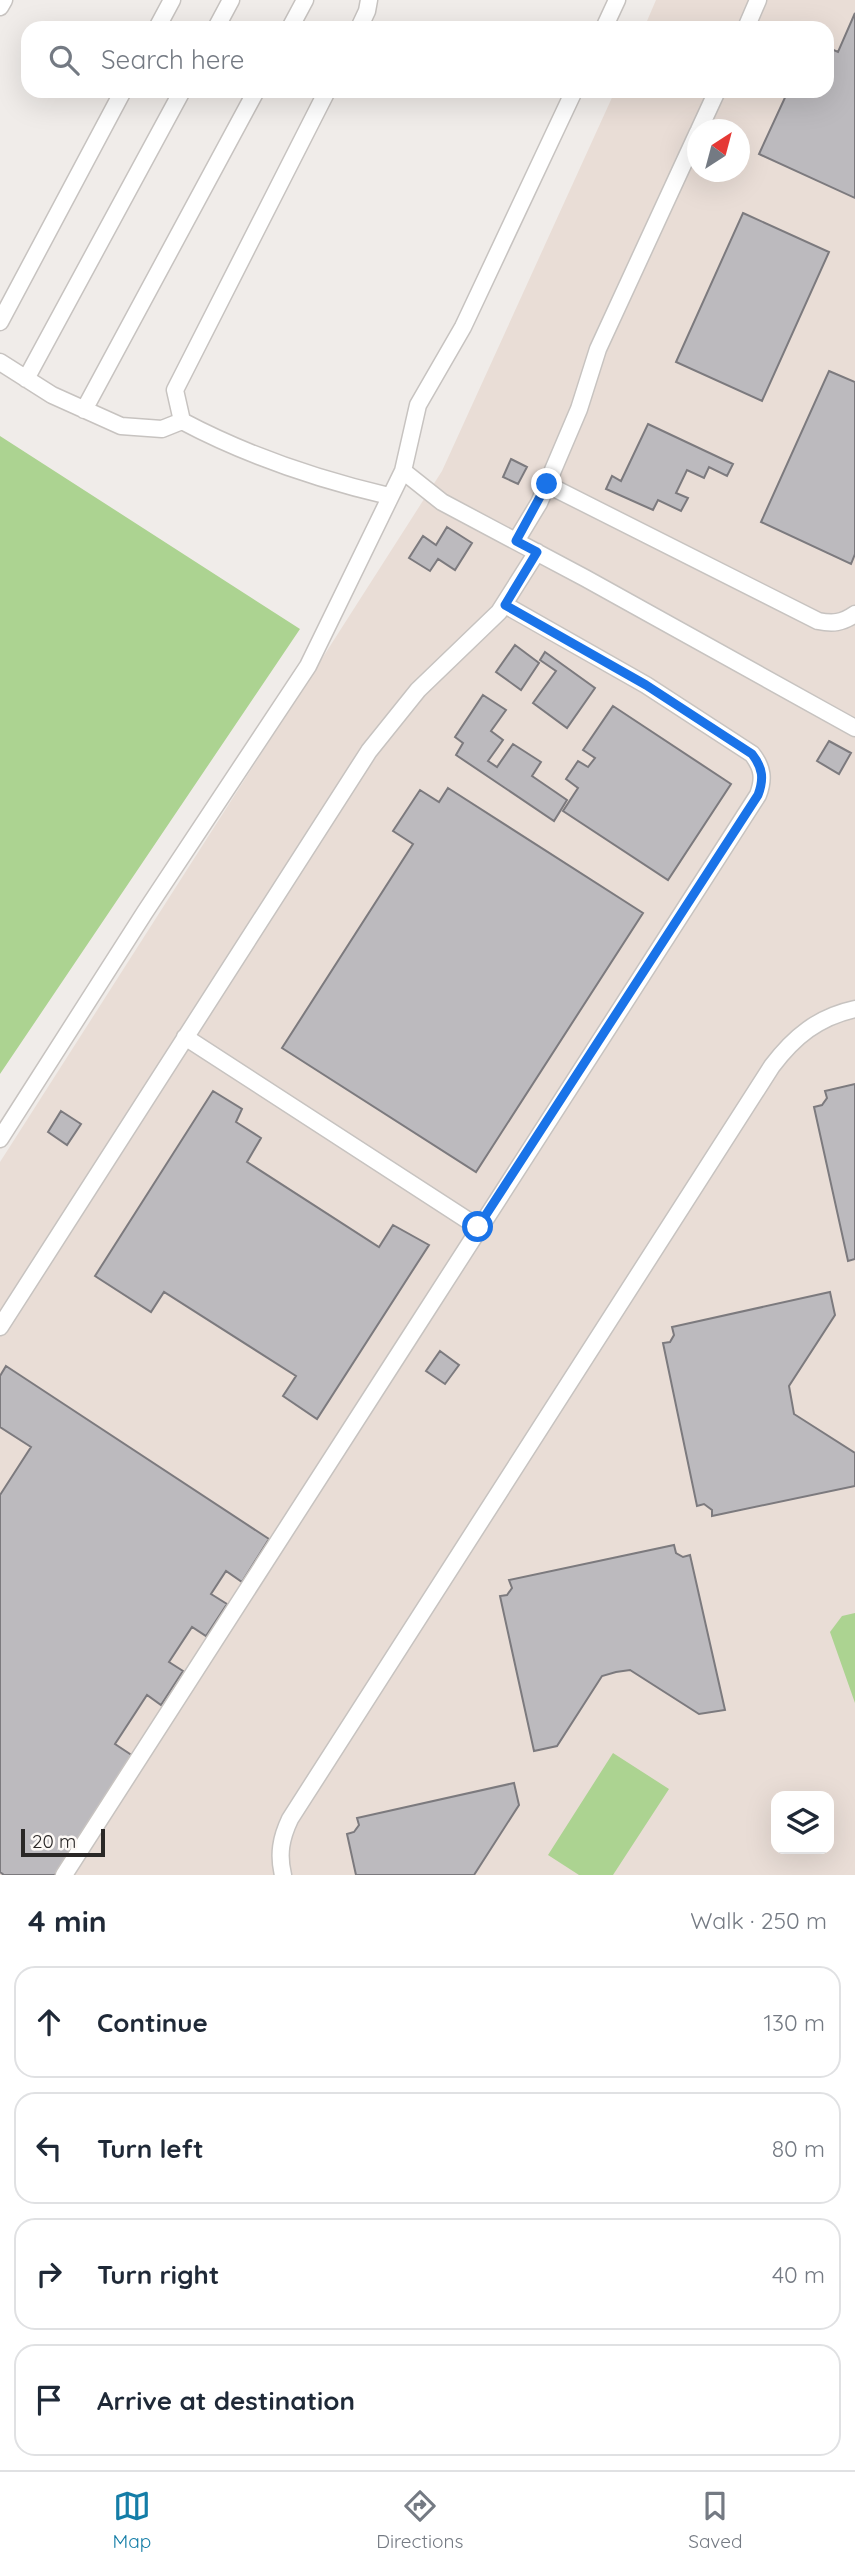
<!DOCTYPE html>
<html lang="en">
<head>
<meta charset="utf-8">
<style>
  :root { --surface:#fff; --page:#f2f2f3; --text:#1f2937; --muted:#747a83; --line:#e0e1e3; --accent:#147da7 }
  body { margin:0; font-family:Quicksand,sans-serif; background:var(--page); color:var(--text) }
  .controls { position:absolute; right:21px; bottom:21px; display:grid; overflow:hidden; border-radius:14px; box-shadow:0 7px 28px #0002 }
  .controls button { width:63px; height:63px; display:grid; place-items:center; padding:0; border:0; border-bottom:2px solid var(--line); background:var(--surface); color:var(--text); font:35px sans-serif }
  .compass { position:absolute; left:687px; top:119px; width:63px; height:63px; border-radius:50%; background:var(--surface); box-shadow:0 7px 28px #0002; rotate:36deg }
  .scale { position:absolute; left:21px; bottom:18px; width:84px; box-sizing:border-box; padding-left:7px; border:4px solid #2a2827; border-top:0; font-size:19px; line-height:24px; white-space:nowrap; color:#2a2827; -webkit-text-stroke:5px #fdf9f6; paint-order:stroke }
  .stop { position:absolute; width:21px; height:21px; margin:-16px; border:5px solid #1a73e8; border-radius:50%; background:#fff }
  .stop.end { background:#1a73e8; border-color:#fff; box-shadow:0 2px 7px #0008 }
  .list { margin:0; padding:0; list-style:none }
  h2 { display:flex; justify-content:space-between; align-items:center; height:91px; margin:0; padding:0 28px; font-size:30px }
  h2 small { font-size:23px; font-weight:400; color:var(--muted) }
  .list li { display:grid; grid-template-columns:46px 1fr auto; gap:21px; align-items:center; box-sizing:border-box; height:112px; margin:0 14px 14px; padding:0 14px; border:2px solid var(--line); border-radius:21px }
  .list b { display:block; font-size:26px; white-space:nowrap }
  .list em { font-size:23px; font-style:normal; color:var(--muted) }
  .icon { flex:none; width:38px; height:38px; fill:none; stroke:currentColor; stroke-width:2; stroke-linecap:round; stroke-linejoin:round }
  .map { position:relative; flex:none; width:855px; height:1875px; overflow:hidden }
  .search { position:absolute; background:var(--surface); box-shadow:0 7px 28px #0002; left:21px; right:21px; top:21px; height:77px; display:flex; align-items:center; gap:18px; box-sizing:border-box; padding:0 24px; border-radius:21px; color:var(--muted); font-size:26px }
  .sheet { height:595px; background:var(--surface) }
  nav { display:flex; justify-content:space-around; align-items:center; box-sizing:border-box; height:98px; border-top:2px solid var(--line); background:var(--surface); font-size:19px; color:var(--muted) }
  nav a { display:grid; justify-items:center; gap:4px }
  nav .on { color:var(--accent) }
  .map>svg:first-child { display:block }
  .built { fill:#e9ddd6; fill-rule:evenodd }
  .green { fill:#acd391 }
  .building { fill:#bcbabe; stroke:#7c7a7e; stroke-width:2 }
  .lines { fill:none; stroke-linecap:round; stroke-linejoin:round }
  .lane-casing { stroke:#c7c3c0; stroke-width:19 }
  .lane { stroke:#fff; stroke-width:16 }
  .route { stroke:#1a73e8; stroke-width:9 }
</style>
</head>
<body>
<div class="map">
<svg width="855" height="1875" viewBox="0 0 855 1875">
  <rect width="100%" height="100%" fill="#f0ece9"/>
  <!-- built -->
  <path class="built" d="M656,0h199v1875h-855v-713l442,-691 173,-380h212v-63h-183zM698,130h42v42h-42zM776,1796h53v53h-53z"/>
  <!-- green -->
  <path class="green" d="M0,436l300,193 -300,445z
    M855,1613v90l-25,-71 12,-16z
    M613,1753l56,36 -56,86h-34l-31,-20z"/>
  <!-- building -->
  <path class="building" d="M855,13v185l-96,-44 29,-63h39v-44l11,5z
    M743,213l86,39 -67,149 -86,-39z
    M829,371l26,11v172l-4,10 -90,-42z
    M648,424l85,40 -6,12 -18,-9 -5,11 -17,-8 -11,23 12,5 -7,13 -23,-11 -5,10 -47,-21 6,-13 9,5z
    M511,459l16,8 -9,17 -15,-7z
    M447,527l25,16 -17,27 -17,-11 -8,12 -21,-13 14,-22 13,9z
    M515,645l24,18 -18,27 -25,-18z
    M545,652l50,36 -28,40 -34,-25 23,-32 -16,-11z
    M483,695l23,15 -15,21 12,9 -15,21 9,6 16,-23 28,18 -9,14 35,24 -13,21 -98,-66 7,-12 -8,-6z
    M613,706l118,78 -63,96 -105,-69 15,-23 -12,-9 12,-18 10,6 7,-9 -12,-8z
    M829,741l22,12 -12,21 -22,-13z
    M448,788l195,125 -167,259 -194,-124 131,-204 -20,-13 27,-41 19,12z
    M855,1084v175l-7,2 -34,-154 8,-2 5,-7 -2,-7z
    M213,1091l29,18 -6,13 25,16 -14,24 132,85 14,-22 36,20 -112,174 -34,-23 13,-20 -132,-84 -13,20 -56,-36z
    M61,1111l20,13 -14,21 -19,-13z
    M830,1292l5,23 -46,71 5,28 61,39v33l-143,30v-6l-8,-6 -7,2 -34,-163 7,-1 4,-7 -2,-8z
    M440,1351l19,14 -14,19 -19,-13z
    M6,1366l263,173 -27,43 -16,-11 -15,23 16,10 -21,32 -14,-9 -23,35 14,9 -22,34 -14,-10 -32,49 18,12 -78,119h-51l-4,-3v-377l31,-48 -31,-20v-51z
    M674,1545l2,8 7,4 7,-2 35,155 -26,4 -69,-44 -14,2 -14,4 -45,70 -23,5 -34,-155 7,-1 5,-7 -3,-8z
    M514,1783l5,22 -45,70h-118l-9,-41 7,-2 5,-7 -2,-7z"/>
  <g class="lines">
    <!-- lane casing -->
    <g class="lane-casing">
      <path id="lane" d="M0,7l4,-7
        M157,28l15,-28
        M216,28l15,-28
        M290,28l15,-28
        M359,28l8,-17 2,-11
        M604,28l13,-28
        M746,28l12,-28
        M327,91l-152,299 7,31c66,35 134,58 207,75
        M699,130l18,-39
        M0,322l123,-231
        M0,362l52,33 69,31 41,3 20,-8
        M26,379l156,-288
        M84,410l172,-319
        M403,471l39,31 143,76 270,150
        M546,484l272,137c15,3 24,2 37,-7
        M516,541l23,-38 40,-94 19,-60 100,-217
        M185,1037l293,190
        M0,1139l145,-227 163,-246 95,-195 15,-66 45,-78 111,-236
        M0,1327l369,-576 49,-61 81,-78 38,-60
        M64,1875c233,-359 461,-721 694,-1080 6,-16 5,-27 -6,-41l-106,-69 -141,-80
        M283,1875c-5,-21 -2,-37 7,-56l482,-753c22,-29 46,-49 83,-57"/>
    </g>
    <!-- lane -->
    <use href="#lane" class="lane"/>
  </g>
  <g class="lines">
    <!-- route -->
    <path class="route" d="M478,1227l280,-432c6,-16 5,-27 -6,-41l-106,-69 -141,-80 32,-53 -21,-11 31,-57"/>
  </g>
</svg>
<div class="controls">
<button><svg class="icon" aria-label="layers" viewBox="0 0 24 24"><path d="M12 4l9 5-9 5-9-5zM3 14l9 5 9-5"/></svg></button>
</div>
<svg class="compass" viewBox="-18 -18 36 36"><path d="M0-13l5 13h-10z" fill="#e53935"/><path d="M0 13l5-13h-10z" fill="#747a83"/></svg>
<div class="scale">20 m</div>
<div class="stop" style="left:478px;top:1227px"></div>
<div class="stop end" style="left:547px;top:484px"></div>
<div class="search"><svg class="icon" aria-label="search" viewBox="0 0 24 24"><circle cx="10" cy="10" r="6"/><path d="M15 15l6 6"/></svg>Search here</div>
</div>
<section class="sheet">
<h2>4 min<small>Walk · 250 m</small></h2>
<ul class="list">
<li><svg class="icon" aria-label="ahead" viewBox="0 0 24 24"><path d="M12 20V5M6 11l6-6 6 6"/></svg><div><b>Continue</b></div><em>130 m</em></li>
<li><svg class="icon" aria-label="left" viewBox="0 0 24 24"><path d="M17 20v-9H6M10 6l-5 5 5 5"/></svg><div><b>Turn left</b></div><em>80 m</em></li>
<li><svg class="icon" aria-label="right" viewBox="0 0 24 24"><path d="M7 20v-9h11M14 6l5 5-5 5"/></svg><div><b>Turn right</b></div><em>40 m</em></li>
<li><svg class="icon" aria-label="arrive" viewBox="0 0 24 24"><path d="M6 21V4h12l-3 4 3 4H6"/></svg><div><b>Arrive at destination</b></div></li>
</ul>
</section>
<nav>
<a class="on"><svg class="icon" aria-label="map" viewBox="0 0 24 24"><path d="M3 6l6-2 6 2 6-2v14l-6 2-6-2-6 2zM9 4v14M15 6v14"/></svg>Map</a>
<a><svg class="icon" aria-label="directions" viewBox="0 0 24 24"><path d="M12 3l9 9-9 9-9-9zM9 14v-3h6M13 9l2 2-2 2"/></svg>Directions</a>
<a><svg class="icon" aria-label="saved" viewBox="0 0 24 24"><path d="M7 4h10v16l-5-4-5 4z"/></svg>Saved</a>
</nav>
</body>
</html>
